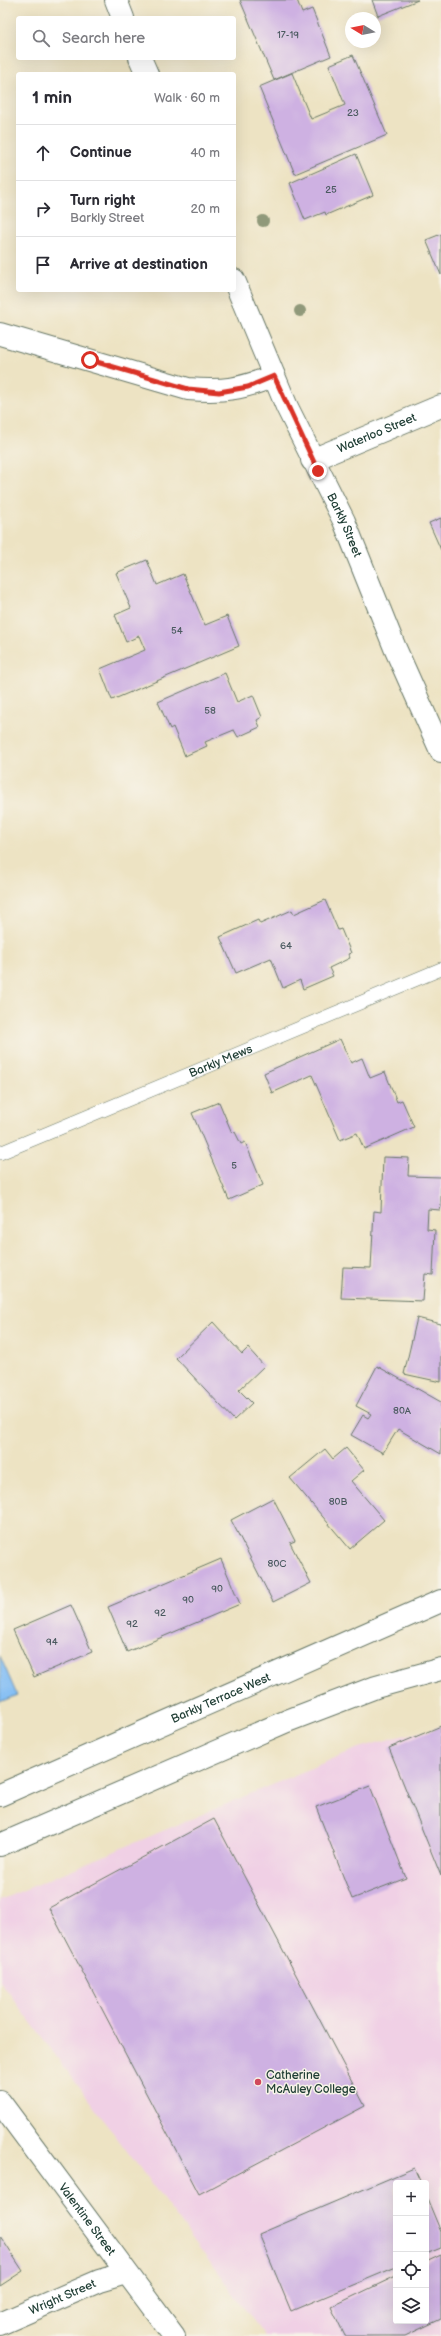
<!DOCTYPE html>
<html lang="en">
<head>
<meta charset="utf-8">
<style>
  :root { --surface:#fff; --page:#f2f2f3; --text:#2b2b33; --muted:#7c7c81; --line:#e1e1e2 }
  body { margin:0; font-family:"Balsamiq Sans",sans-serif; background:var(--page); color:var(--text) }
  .controls { position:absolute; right:12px; bottom:12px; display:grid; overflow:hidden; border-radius:4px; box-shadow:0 4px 16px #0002 }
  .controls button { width:36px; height:36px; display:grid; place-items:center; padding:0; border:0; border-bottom:1px solid var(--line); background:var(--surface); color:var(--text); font:20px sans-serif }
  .compass { position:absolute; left:345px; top:12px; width:36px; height:36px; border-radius:50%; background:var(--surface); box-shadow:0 4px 16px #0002; rotate:280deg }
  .stop { position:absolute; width:12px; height:12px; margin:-9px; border:3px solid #d93025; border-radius:50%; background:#fff }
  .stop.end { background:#d93025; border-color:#fff; box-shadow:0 1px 4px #0008 }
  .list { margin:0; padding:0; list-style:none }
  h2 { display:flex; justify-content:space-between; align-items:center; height:52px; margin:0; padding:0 16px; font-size:17px }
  h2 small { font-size:13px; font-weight:400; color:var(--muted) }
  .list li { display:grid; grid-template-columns:26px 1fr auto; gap:12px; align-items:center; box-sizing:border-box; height:56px; padding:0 16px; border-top:1px solid var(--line) }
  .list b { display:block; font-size:15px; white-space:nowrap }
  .list p { margin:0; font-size:13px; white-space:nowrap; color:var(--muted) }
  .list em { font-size:13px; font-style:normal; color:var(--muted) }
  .icon { flex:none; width:22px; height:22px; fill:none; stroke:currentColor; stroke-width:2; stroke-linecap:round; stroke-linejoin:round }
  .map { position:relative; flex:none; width:441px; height:2336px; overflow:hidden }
  .search { position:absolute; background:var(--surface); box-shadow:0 4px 16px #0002; left:16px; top:16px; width:220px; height:44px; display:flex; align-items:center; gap:10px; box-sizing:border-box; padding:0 14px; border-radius:4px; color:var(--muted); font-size:15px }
  .panel { position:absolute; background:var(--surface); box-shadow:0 4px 16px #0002; left:16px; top:72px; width:220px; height:220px; border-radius:4px }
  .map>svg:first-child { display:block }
  .built { fill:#f0d0e5; fill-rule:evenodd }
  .water { fill:#82bdf4; stroke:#507d94 }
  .building { fill:#ceb1e2 }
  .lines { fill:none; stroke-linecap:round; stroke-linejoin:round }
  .lane-casing { stroke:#677766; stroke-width:14 }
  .street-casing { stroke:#677766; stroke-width:24 }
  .lane { stroke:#fff; stroke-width:13 }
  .street { stroke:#fff; stroke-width:22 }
  .tree { fill:#90997a }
  .route { stroke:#d93025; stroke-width:5 }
  .poi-dot { fill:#d1495b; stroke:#f7f3e8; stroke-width:1.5 }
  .labels { text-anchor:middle; stroke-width:3; stroke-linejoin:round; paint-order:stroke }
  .number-label { font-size:10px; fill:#4b5a60 }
  .street-label { font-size:12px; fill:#1f3d34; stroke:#f7f3e8 }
  .poi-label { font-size:12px; fill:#1f3d34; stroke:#f7f3e8; text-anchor:start }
</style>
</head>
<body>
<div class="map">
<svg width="441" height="2336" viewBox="0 0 441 2336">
  <rect width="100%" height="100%" fill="#f7f3e8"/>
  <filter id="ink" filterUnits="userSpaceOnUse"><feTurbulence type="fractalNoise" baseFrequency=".025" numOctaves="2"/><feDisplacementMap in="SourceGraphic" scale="8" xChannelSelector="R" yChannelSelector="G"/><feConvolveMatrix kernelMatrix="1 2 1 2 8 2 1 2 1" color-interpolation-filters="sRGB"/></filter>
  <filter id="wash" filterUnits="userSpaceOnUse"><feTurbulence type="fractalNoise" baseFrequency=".012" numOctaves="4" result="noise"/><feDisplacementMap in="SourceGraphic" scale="16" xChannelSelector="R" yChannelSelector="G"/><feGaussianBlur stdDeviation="0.9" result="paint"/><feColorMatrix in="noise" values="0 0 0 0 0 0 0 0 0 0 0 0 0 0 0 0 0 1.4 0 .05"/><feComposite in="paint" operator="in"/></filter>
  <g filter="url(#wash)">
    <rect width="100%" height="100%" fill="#ede3c3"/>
    <!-- built -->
    <path class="built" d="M441,1728v608h-176l-265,-355v-81l356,-151 41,-12zM396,2183h30v138h-30z"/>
    <!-- water -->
    <path class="water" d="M0,1656l17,39 -17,7z"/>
    <g id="blocks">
      <!-- building -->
      <path class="building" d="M240,0h57l5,13 10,-4 19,47 -57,24z
        M372,0h46l-40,16z
        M353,55l34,80 -92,39 -36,-87 33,-14 19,46 34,-14 -16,-40z
        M356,154l17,41 -47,20 -1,-3 -20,8 -15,-37z
        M441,234v41l-15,-35z
        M441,518v32l-12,-27z
        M147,560l10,25 26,-11 22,51 22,-9 12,30 -127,54 -12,-31 45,-19 -6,-14 -13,6 -11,-27 16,-7 -15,-35z
        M225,673l12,29 16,-7 9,22 -5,3 3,7 -22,10 -4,-7 -29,12 2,4 -22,10 -12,-29 -3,2 -12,-27z
        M325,900l13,30 3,-1 10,24 -3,1 2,4 -21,10 4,8 -30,13 -3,-9 -17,8 -12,-30 -35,15 -16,-36 38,-17 2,4 32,-14 2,4z
        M340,1039l11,24 11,-5 8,20 15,-6 12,30 5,-2 12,27 -50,22 -7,-16 -17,7 -28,-65 -40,18 -8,-20z
        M219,1102l13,31 3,-1 6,12 4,-2 18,43 -34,15 -37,-87z
        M383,1157l26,1 -1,18 33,1v30l-1,3 -12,-1 -1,20 8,1 -2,45 -8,-1 -2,27 -82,-3 2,-31 28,1 3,-57 7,1z
        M417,1318l24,6v58l-37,-8z
        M213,1322l29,32 6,-6 16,18 -25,24 13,13 -18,17 -58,-62z
        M377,1366l64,36v52l-43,-25 -15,24 -32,-18 12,-20 5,3 3,-4 -15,-8z
        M346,1448l18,22 -13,11 33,39 -34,29 -60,-71 35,-29 8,10z
        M273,1498l22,43 -5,2 21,40 -38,19 -42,-82z
        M221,1559l19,45 -113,48 -19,-45z
        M71,1605l21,47 -58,25 -21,-47z
        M441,1726v150l-52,-128z
        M370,1786l36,92 -54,21 -36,-92z
        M214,1819l151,287 -166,88 -150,-286z
        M414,2168l7,15h-25v84l-105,44 -32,-77z
        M426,2196l15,36v16l-15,6z
        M0,2236l23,35 -23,15z
        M441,2255v64l-36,17h-60l-14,-29 65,-31v45h30v-59z"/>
    </g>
  </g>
  <g filter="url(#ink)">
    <use href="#blocks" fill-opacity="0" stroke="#677766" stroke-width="1"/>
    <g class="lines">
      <!-- lane casing -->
      <g class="lane-casing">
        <g id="lane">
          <path id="s1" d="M0,1153l441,-184"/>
        </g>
      </g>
      <!-- street casing -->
      <g class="street-casing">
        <g id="street">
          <path d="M116,0l7,18"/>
          <path d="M140,58l7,16"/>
          <path id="s2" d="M234,280l53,127 57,114 51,127 46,103"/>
          <path d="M0,334l188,55c36,3 53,0 86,-13"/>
          <path id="s3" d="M312,460l129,-54"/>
          <path id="s4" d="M0,1795l441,-194"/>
          <path d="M0,1845l287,-124 89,-34 65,-18"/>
          <path id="s5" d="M0,2102l174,234"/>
          <path id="s6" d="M0,2324l99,-43 27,-8"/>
        </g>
      </g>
      <!-- lane -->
      <use href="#lane" class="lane"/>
      <!-- street -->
      <use href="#street" class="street"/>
    </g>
    <!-- trees -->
    <g class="tree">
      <circle cx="263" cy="221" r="6"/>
      <circle cx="300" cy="311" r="6"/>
    </g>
  </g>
  <g class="lines" filter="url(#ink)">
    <!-- route -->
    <path class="route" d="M90,360l98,29 31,3 29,-5 26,-11 44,95"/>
  </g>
  <!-- markers -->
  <circle class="poi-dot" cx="258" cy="2082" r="4"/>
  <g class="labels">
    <!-- number labels -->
    <g class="number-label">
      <text x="288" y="38">17-19</text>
      <text x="353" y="116">23</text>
      <text x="331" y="193">25</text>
      <text x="177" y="634">54</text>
      <text x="210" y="714">58</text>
      <text x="286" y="949">64</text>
      <text x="234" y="1169">5</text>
      <text x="402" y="1414">80A</text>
      <text x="338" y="1505">80B</text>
      <text x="277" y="1567">80C</text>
      <text x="217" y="1592">90</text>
      <text x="188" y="1603">90</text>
      <text x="160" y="1616">92</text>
      <text x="132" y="1627">92</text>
      <text x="52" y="1645">94</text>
    </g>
    <!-- street labels -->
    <g class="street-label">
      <text dy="4" stroke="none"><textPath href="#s3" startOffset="70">Waterloo Street</textPath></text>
      <text dy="4" stroke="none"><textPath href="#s2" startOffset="269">Barkly Street</textPath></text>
      <text dy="4" stroke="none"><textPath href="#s1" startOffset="239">Barkly Mews</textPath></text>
      <text dy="4" stroke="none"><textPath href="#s4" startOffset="241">Barkly Terrace West</textPath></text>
      <text dy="4" stroke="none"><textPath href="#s5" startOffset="146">Valentine Street</textPath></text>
      <text dy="4" stroke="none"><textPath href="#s6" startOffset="68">Wright Street</textPath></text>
    </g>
    <!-- poi labels -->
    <g class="poi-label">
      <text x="266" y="2079">Catherine<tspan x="266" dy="14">McAuley College</tspan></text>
    </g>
  </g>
</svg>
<div class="controls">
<button>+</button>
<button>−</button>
<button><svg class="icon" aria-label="locate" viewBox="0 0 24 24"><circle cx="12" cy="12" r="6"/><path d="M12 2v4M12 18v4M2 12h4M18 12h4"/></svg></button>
<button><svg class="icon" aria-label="layers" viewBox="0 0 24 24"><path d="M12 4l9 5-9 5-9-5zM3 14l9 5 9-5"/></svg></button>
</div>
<svg class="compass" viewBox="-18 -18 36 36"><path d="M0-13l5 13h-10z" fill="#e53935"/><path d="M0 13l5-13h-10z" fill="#7c7c81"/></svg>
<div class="stop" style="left:90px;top:360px"></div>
<div class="stop end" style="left:318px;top:471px"></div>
<div class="search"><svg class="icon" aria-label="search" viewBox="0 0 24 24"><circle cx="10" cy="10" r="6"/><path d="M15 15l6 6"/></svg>Search here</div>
<section class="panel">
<h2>1 min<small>Walk · 60 m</small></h2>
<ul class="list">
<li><svg class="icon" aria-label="ahead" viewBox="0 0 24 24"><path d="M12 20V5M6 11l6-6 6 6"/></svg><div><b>Continue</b></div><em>40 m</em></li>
<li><svg class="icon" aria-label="right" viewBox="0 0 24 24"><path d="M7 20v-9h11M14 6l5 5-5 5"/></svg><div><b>Turn right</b><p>Barkly Street</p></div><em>20 m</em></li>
<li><svg class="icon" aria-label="arrive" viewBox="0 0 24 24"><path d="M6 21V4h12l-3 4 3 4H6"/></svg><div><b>Arrive at destination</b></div></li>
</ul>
</section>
</div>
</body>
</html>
